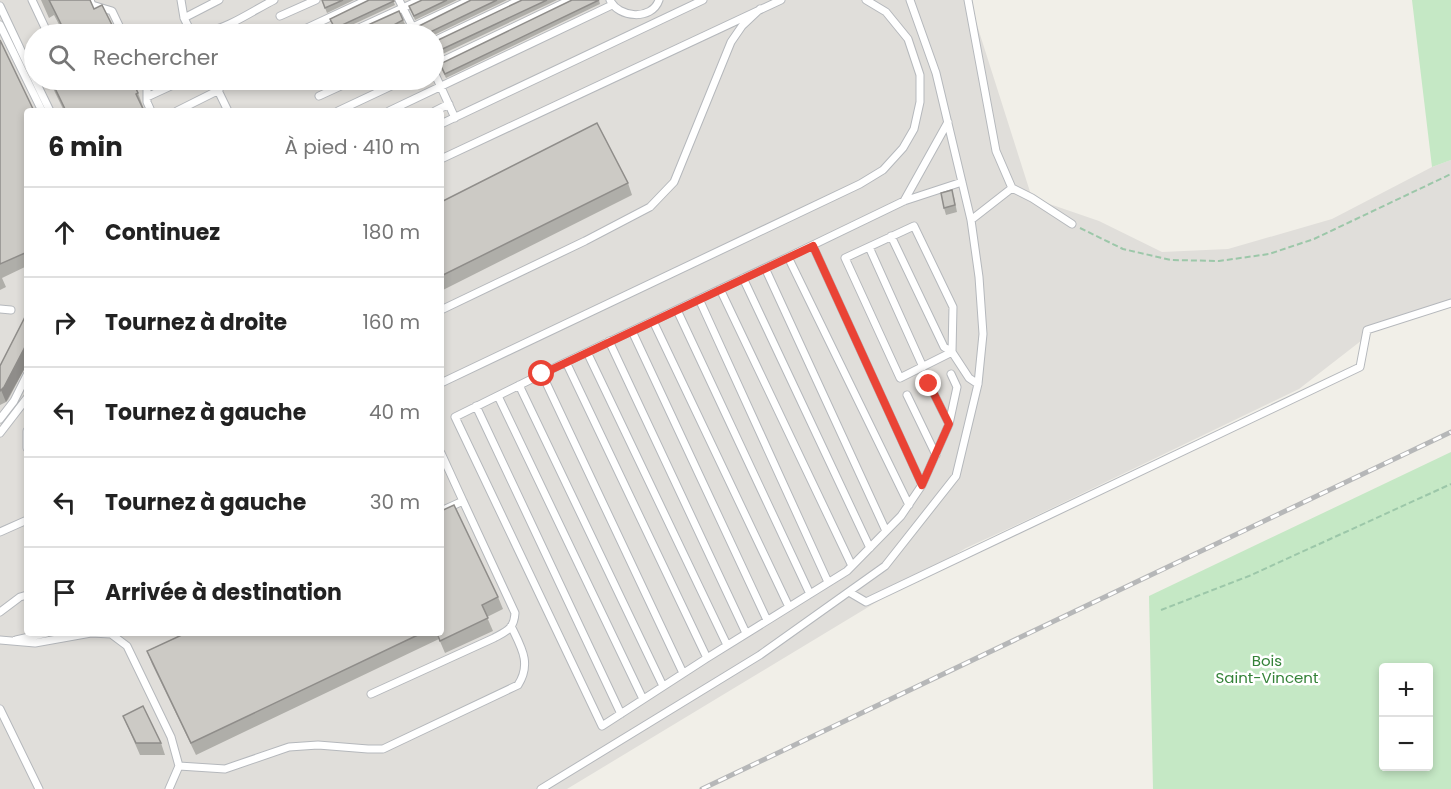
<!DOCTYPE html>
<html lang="fr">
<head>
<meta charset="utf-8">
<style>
  :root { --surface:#fff; --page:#f2f2f2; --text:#222; --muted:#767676; --line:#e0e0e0 }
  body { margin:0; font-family:Poppins,sans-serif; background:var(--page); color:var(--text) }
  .controls { position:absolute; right:18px; bottom:18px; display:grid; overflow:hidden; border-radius:6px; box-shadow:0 3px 9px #0003 }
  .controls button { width:54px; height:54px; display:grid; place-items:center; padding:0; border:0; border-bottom:2px solid var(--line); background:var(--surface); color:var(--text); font:30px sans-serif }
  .stop { position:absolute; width:18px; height:18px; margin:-14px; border:4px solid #ea4335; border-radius:50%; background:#fff }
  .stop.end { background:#ea4335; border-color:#fff; box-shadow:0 2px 6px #0008 }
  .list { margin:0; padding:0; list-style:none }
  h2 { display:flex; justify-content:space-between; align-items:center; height:78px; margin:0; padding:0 24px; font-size:26px }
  h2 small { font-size:20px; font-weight:400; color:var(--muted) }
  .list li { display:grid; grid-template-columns:39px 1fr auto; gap:18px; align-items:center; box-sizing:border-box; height:90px; padding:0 24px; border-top:2px solid var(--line) }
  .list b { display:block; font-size:22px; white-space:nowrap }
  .list em { font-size:20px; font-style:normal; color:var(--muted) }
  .icon { flex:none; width:33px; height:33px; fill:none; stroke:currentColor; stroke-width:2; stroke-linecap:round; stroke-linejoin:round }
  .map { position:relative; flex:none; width:1451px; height:789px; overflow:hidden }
  .search { position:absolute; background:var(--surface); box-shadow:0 3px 9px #0003; left:24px; top:24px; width:420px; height:66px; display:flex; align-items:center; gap:15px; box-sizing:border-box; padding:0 21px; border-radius:33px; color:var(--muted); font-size:22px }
  .panel { position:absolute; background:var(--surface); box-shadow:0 3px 9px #0003; left:24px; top:108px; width:420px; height:528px; border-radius:6px }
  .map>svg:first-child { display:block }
  .industrial { fill:#e0deda; fill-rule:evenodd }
  .green { fill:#c5e8c5; fill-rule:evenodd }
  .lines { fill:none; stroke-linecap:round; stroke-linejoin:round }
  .service-casing { stroke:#b5b8bc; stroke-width:9 }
  .path { stroke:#9cc7a9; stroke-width:2; stroke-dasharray:6 3; stroke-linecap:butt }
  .service { stroke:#fff; stroke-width:7 }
  .rail-casing { stroke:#b6b7b8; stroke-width:5 }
  .rail { stroke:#fff; stroke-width:3; stroke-dasharray:9; stroke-linecap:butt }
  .wall { fill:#afaea9 }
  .shaded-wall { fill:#8f8d8a }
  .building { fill:#cccac5; stroke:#8f8d8a; stroke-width:1.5 }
  .route { stroke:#ea4335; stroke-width:8 }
  .labels { text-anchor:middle; stroke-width:5; stroke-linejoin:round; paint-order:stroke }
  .park-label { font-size:15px; fill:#348238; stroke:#fff }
</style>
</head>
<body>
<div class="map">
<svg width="1451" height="789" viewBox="0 0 1451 789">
  <rect width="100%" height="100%" fill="#f1efe8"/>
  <!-- industrial -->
  <path class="industrial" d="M0,0h969l63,198 67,23 63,31 66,-3 104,-30 100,-52 19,-7v145l-76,25 -76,59 -272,131 -61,28 -399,241h-567zM34,34h400v46h-400zM27,111h414v522h-414z"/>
  <!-- green -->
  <path class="green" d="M1412,0h39v160l-19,7z
    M1451,452v337h-298l-4,-193zM1384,668h44v98h-44z"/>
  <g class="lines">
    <!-- service casing -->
    <g class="service-casing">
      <path id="service" d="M32,0l16,34
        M90,0l2,5 20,6 11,23
        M181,0l3,18 8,16
        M399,0l17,34
        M610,0c8,18 42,21 49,0
        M968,0l28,151 16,37 -41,32
        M0,6l34,72
        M280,16l36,-16
        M184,18l35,-18
        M0,25l42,86
        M191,32c4,0 9,0 14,0 22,-3 49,-22 69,-32
        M294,34l73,-34
        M346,34l74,-34
        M398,34l72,-34
        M434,41l86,-41
        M434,65l136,-65
        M434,72l21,46
        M35,80l15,31
        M145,80l2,4v18l4,9
        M213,80l15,31
        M319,96l35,-16
        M147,97l37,-17
        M177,111l42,-21
        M338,111l66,-31
        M389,111l223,-106
        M435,111l14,-7
        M441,124l262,-124
        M441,159l340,-159
        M1012,188l20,10 40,26
        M904,201l44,-79
        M914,226l39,81 -1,45 -52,26 -55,-120z
        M891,236l53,111 8,5 17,26 9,6
        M813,246l109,239 -21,31 -54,55 -140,87 -105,68 -147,-309 111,-55 222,-105 116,-56 58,-19
        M869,247l54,120
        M788,257l121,248
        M765,268l121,263
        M743,278l127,270
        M720,289l132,277
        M699,299l129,283
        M0,309l11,1
        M441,310l144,-69 65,-34 24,-25 57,-140 11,-16 18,-17
        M677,310l133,284
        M653,321l136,286
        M632,331l135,289
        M609,341l137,292
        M587,352l140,293
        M566,362l141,296
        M542,374l141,299
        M441,383l419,-199 23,-14 20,-22 11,-19 6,-27v-27l-12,-36 -22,-27 -20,-12
        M929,384l20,40
        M519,385l144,301
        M907,395l29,60
        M498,396l145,303
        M476,406l145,308
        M0,419l14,-18 13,-26
        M27,431v17
        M0,433l27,-35
        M441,453l22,48
        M922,485l27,-61 8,-37 -6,-13
        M0,532l27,-12
        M849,592l17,10 494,-235 7,-37 84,-27
        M0,612l20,-15 7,-2
        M0,640l35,3 56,-10 20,1 16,12 44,91 8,29 -10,23
        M16,640l31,-7
        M371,694l123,-56c13,-7 20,-9 21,-25l-52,-112 -22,10
        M0,709l39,80
        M179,766l46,3 64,-22 29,-2 50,4h15l135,-64c14,-22 3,-38 -7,-59
        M541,789l219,-134 125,-89 71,-90 22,-92 5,-50 -4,-57 -8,-57 -35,-147 -26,-73"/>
    </g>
    <!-- path -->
    <path class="path" d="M1080,228l43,21 48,11 48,1 50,-7 45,-15 137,-65
      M1161,610l88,-34 202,-92"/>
    <!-- service -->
    <use href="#service" class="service"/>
    <!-- rail casing -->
    <g class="rail-casing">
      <path id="rail" d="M702,789l749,-357"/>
    </g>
    <!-- rail -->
    <use href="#rail" class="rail"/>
  </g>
  <!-- wall -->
  <path class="wall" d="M41,0h49l4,9 20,20 2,5h-52l-10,-19 -5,3z
    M322,0h32l-27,13z
    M393,0l2,5 -52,24 -2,4 1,1h-5l-7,-15 38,-18z
    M422,0h35l-42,20 -6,-14z
    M471,0h36l-73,35 -17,-1z
    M522,0h35l-123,58v-16z
    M599,0l1,4 -154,74 -5,-10z
    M403,20l2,4 -11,6 -1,4h-45z
    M0,40l27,71v155l-25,12 4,9 -6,3z
    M49,80h83l6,13 6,16 -1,1 1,1h-80z
    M360,80h27l-23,10z
    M628,183l4,12 -191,96v-89z
    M954,197l3,15 -11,3 -2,-7z
    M27,313v51l-19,36 -2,2 -6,3v-39z
    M441,511l57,86 5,12 -16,8 6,14 -48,22 -6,-14 -243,116 -44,-91 -5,-13 39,-18h255z
    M123,716l38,27 4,12h-25z"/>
  <!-- shaded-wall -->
  <path class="shaded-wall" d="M342,25l1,4 -3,5 -1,-5z
    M27,343v21l-21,38 -5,-12z"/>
  <!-- building -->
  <path class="building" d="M49,0h41l4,9 8,-4 12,24 -5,3 1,2h-44z
    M322,0h21l-18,8z
    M369,0h24l1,1 -52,24 -3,4 1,4 2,1h-4l-8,-15z
    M422,0h25l-33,16 -5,-10z
    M471,0h26l-67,32 -2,2h-11l3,-3 -1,-5z
    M522,0h25l-113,53v-11z
    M572,0h27l-154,74 -5,-10z
    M399,11l4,9 -11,6v7l3,1h-47z
    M408,30l4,4h-13z
    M0,40l34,71h-7v146l-2,-4 -25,11z
    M51,80h81l6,13 -2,1 8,17h-78z
    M360,80h17l-15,6z
    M597,123l31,60 -187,93v-74z
    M952,190l3,15 -11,3 -3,-15z
    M27,313v30l-23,44 -4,4v-25z
    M454,505l44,92 -16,8 6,13 -48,23 -3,-8h4v-122z
    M186,633h236l-231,110 -44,-92z
    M143,706l18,37h-25l-13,-27z"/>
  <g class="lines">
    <!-- route -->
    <path class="route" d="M542,374l271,-128 109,239 27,-61 -20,-40"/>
  </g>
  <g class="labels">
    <!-- park labels -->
    <g class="park-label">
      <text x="1267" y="666">Bois<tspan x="1267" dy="17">Saint-Vincent</tspan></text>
    </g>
  </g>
</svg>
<div class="controls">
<button>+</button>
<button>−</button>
</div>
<div class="stop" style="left:542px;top:374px"></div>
<div class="stop end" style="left:929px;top:384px"></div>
<div class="search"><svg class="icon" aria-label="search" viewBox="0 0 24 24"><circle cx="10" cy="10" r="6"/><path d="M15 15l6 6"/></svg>Rechercher</div>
<section class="panel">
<h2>6 min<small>À pied · 410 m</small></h2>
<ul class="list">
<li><svg class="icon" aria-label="ahead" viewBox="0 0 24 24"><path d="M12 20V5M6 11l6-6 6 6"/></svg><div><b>Continuez</b></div><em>180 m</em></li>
<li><svg class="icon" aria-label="right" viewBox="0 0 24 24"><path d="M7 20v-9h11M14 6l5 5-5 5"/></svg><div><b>Tournez à droite</b></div><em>160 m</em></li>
<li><svg class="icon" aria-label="left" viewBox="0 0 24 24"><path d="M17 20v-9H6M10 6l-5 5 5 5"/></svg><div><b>Tournez à gauche</b></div><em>40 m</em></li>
<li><svg class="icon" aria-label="left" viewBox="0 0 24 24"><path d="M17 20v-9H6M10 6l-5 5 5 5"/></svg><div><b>Tournez à gauche</b></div><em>30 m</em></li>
<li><svg class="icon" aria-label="arrive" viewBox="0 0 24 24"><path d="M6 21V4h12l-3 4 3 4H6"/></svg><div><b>Arrivée à destination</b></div></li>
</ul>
</section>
</div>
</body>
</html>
